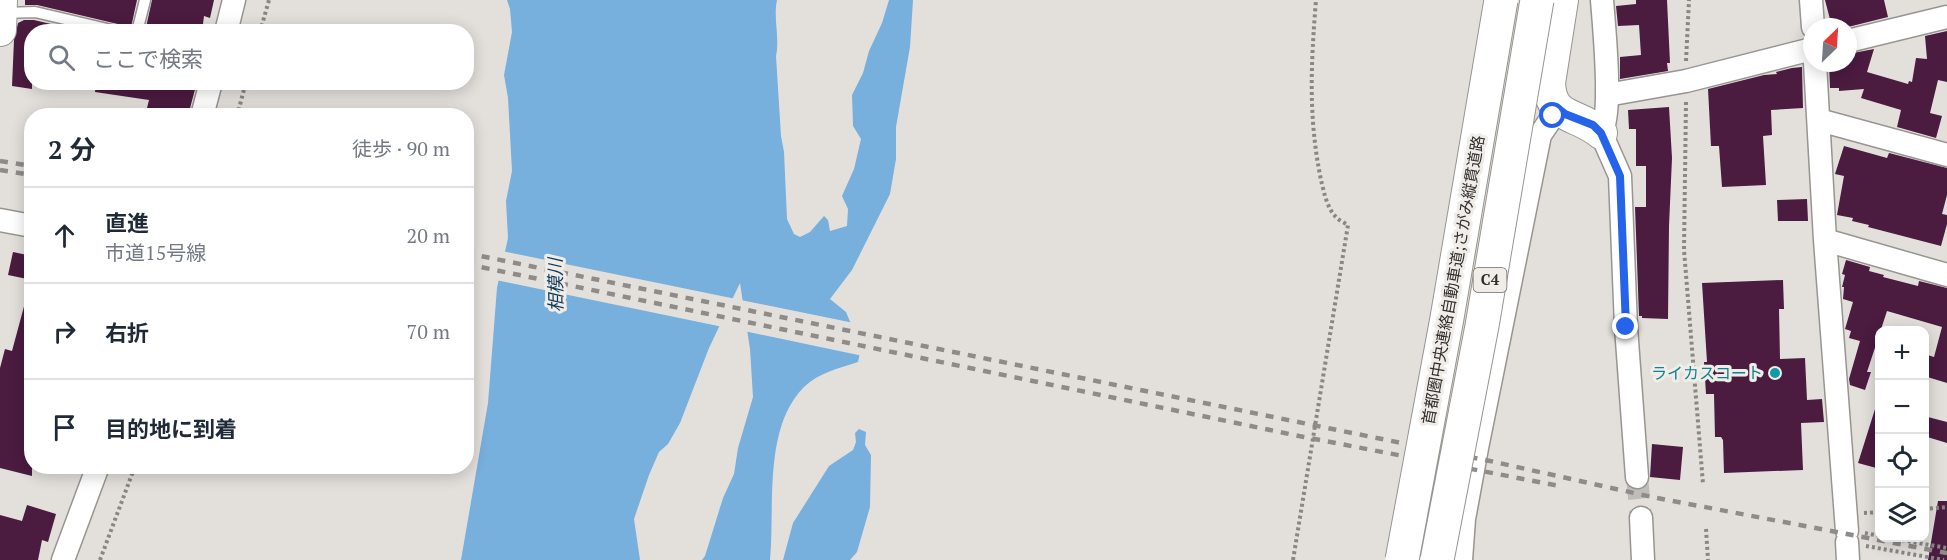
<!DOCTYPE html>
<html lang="ja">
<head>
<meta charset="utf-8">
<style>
  :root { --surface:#fff; --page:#f6f6f7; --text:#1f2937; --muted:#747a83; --line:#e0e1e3 }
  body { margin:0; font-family:"PT Serif","Noto Sans JP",serif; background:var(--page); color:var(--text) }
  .controls { position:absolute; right:18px; bottom:18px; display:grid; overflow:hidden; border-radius:12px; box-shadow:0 3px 15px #0003 }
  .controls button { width:54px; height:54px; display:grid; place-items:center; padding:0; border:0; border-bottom:2px solid var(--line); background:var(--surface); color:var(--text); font:30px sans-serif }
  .compass { position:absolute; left:1803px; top:18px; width:54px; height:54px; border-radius:50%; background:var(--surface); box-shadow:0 3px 15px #0003; rotate:25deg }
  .stop { position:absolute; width:18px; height:18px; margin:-14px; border:4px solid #2563eb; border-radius:50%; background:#fff }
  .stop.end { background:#2563eb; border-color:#fff; box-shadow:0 2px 6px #0008 }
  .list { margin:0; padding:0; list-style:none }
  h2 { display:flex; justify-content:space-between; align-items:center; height:78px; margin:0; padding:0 24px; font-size:26px }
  h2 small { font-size:20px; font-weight:400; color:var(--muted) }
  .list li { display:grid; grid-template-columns:39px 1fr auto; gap:18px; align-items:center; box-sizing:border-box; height:96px; padding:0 24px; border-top:2px solid var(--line) }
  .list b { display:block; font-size:22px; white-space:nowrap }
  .list p { margin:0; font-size:20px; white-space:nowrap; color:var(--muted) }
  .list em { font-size:20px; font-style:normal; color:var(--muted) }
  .icon { flex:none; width:33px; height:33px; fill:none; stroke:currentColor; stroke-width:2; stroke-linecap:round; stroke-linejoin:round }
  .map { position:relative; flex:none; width:1947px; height:560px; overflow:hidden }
  .search { position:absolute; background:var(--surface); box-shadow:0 3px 15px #0003; left:24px; top:24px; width:450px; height:66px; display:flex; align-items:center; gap:15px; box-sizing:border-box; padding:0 21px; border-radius:24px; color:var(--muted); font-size:22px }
  .panel { position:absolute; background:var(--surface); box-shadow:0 3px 15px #0003; left:24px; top:108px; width:450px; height:366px; border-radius:24px }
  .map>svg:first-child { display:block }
  .water { fill:#77afdd }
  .pier { fill:#e3e0dc }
  .building { fill:#4b1b40 }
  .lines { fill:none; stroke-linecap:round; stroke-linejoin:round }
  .street-tunnel { stroke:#bfbdb9; stroke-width:22; stroke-dasharray:22 11; stroke-linecap:butt }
  .lane-casing { stroke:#989591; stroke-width:13 }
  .street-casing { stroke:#989591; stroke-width:25 }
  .secondary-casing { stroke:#989591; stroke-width:34 }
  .path { stroke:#898784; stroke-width:4; stroke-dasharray:3 3; stroke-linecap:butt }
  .lane { stroke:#fff; stroke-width:10 }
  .street { stroke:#fff; stroke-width:22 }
  .secondary { stroke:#fff; stroke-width:32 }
  .rail { stroke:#8e8b89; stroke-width:4.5; stroke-dasharray:8 8; stroke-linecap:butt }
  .highway-bridge-casing { stroke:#989591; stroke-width:35; stroke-linecap:butt }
  .highway-bridge { stroke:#fff; stroke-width:33 }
  .route { stroke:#2563eb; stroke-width:8 }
  .culture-dot { fill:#0f9aa8; stroke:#f0ede9; stroke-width:2 }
  .labels { text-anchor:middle; stroke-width:6; stroke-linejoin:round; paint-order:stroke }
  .shield { fill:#f0ede9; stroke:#6a6866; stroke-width:1.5 }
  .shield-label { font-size:15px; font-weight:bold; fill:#312f2e }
  .street-label { font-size:16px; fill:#312f2e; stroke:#f0ede9 }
  .culture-label { font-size:16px; fill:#0d838f; stroke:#f0ede9; text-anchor:end }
  .water-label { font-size:18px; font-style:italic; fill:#0d3957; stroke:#f0ede9 }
</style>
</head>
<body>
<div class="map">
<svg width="1947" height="560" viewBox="0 0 1947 560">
  <rect width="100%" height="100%" fill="#e3e0dc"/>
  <!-- water -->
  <path class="water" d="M507,0h270c-4,19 3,37 -1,56l5,80 3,16 3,67 7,15 6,3 10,-5 14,-16 4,4 2,11 17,-5 1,-17 -6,-13 12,-27 7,-30 -8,-13 -1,-31 11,-22 6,-22 13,-28 7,-23h24l-3,47 -14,80v32l-6,35 -38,76 -22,29 16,13 15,36 -3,14c-18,6 -40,11 -54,25 -41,41 -29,119 -34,173h-68l3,-4 18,-58 11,-24 4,-26 15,-51 -3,-48 -10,-66 -31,65 -29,75 -12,21 -9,8 -10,23 -15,44 6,41h-179l27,-157 9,-115 11,-50 -2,-37 6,-30 -4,-73 -4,-23 8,-43 -2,-23z
    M859,429l7,3 -1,13 6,10 -1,52 -13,45 -7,8h-67l10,-37 36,-57 24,-16 3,-8 -1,-9z"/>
  <!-- pier -->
  <path class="pier" d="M502,251l234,48 -13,28 -227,-47z
    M741,300l113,23 10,24 -1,9 -119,-25z"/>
  <!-- building -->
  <path class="building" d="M25,0h112l-7,32h-3l-5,-7 -85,-20h-12z
    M152,0h62l-4,18 -6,-2 -2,16h-57z
    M1636,0h31l3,63h-3l1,8 -48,8v-22l21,-2 -2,-30 -21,1 -2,-20 20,-2z
    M1825,0h59l4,17 -40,10h-16z
    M24,20h10l51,12h-53v57l-20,-3 2,-46 4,-17z
    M1947,31v51l-9,-2 -8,33 12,3 -6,22 -39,-11 4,-17 -40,-12 3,-9 -25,2v-3h-9l-1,-25h19v-9l26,-5 -7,23 41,12 1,-3 3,1 4,-24 11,1 -2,-23z
    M1802,67l1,41 -32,2 1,25 -9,1 3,49 -44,2 -3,-41h-8l-3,-57 56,-14 13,-1 -1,-2 16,-4z
    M96,82h101l-8,30 -8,-1 -1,5h-35l4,-16 -54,-8z
    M1669,107l3,51 -3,68 -1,93 -26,-1v-2h-3l-4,-109h11v-41h-10v-37h-7l-1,-19z
    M1844,146l43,12 2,-5 58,15v27l-5,19 5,1v9l-6,22 -73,-19 1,-2 -17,-4 1,-3 -16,-3 7,-39 -9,-2z
    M1807,199l1,22h-30l-1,-21z
    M13,252l19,4v24l-24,-5z
    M1846,260l24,7 -1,4 15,4 -1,2 35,9 1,-5 28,7v95l-23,-7v-22l10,3 8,-30 -55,-16 -20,61h4l-6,18 -15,-5 -1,-6 11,-38 -11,-3 2,-7 -6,-2 8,-27 -10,-3 1,-12h-2l3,-12 -3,-1z
    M1783,280l1,29h-5l1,50 25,-1 2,42 15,-1 2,23 -23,1 2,47 -79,3 -1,-33 -2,-3h-6l-1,-43h-8l-2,-32h3l-5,-79z
    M26,299h6v177l-32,-8v-100l5,-19 7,2z
    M1876,406h4v63l-22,-6z
    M1924,416l23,6v21l-23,-7z
    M1652,444l31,3 -3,33 -30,-3z
    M1938,501h9v59h-19z
    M27,505l29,9 -8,28 -6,-2 -4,20h-38v-45l22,6z"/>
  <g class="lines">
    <!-- street-tunnel -->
    <path class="street-tunnel" d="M1637,477l4,41"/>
    <!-- lane casing -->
    <g class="lane-casing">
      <path id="lane" d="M4,13l31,-1 85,20
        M137,32l8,-32"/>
    </g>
    <!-- street casing -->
    <g class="street-casing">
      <path id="street" d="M1602,0c2,27 11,113 -1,133l19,43 6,151 11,150
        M1811,0l2,27
        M226,32l8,-32
        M1848,41l99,-24
        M1815,63l10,177 22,291
        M1607,95l79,-14 126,-32
        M202,116l9,-34
        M1819,120l128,35
        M0,220l32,6
        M1825,240l122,35
        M1641,518l2,42
        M1847,542l1,18
        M63,560l35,-94
        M1461,560l3,-41 13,-71 63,-313 13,-19 3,-9"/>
    </g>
    <!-- secondary casing -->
    <g class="secondary-casing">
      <path id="secondary" d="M1562,0l-13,83c2,38 28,29 52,50
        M0,30l1,-30"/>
    </g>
    <!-- path -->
    <path class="path" d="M260,32l9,-32
      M1686,61l3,-61
      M1686,102l-2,148 19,234
      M237,116l9,-34
      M1924,509l23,-2
      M1864,513l16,-1
      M1706,529l2,31
      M1865,533l15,3
      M1890,538l57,10
      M1866,546l78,14
      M100,560l35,-94
      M1293,560l55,-335c-3,-2 -8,-4 -11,-7 -10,-9 -13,-26 -16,-38 -13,-63 -10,-117 -5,-180"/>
    <!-- lane -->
    <use href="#lane" class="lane"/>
    <!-- street -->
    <use href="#street" class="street"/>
    <!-- secondary -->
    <use href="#secondary" class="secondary"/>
    <!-- rail -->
    <path class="rail" d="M0,161l32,5
      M0,170l32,5
      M466,253l1024,208 162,36 295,56
      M466,264l838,173 256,49"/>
    <!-- highway-bridge casing -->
    <g class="highway-bridge-casing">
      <path id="highway-bridge" d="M1402,560l45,-242 54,-318
        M1437,560l45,-234 55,-326"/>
    </g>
    <!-- highway-bridge -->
    <use href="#highway-bridge" class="highway-bridge"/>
  </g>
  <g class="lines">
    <!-- route -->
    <path class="route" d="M1553,116l3,-9 9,7 28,11 8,8 19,43 6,151"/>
  </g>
  <!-- markers -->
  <circle class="culture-dot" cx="1775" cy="373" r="6"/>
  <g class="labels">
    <!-- shield labels -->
    <rect class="shield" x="1473.5" y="268" width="33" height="24" rx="4.5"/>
    <g class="shield-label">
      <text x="1490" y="285">C4</text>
    </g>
    <!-- street labels -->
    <g class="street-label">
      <text transform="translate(1453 280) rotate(-80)" y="6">首都圏中央連絡自動車道;さがみ縦貫道路</text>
    </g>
    <!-- culture labels -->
    <g class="culture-label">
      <text x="1763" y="379">ライカスコート</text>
    </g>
    <!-- water labels -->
    <g class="water-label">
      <text transform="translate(556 285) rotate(-91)" y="6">相模川</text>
    </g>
  </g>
</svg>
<div class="controls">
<button>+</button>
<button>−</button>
<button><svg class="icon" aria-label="locate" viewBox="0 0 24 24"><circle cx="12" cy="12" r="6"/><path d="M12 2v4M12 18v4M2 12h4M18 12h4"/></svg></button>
<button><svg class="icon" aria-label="layers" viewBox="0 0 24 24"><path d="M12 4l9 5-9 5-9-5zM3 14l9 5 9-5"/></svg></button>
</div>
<svg class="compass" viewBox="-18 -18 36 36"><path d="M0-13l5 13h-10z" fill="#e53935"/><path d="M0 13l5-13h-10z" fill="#747a83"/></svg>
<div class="stop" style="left:1553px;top:116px"></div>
<div class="stop end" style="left:1626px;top:327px"></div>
<div class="search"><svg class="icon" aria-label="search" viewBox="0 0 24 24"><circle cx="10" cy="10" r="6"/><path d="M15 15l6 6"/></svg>ここで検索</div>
<section class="panel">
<h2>2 分<small>徒歩 · 90 m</small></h2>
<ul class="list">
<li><svg class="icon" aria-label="ahead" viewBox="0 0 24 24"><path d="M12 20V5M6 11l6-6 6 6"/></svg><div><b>直進</b><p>市道15号線</p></div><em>20 m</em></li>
<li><svg class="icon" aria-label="right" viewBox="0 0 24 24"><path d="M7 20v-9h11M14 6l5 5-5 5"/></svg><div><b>右折</b></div><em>70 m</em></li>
<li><svg class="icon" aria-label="arrive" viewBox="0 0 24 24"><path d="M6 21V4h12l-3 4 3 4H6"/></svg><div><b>目的地に到着</b></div></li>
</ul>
</section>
</div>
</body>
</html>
